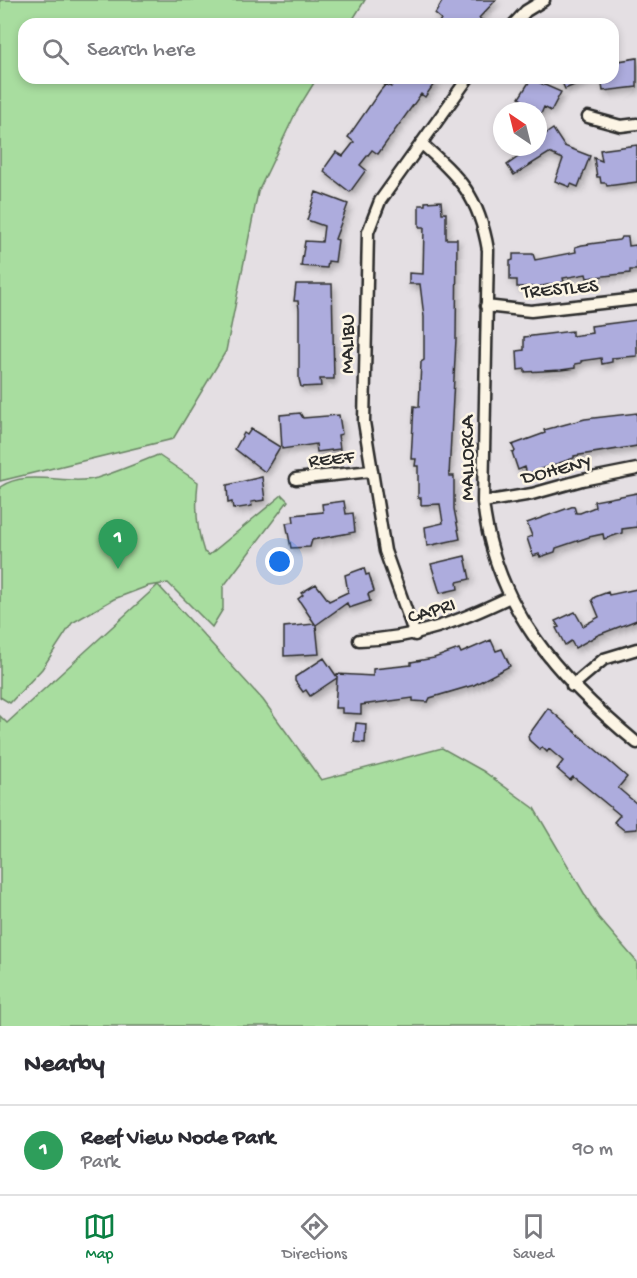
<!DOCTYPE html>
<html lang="en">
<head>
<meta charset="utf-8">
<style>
  :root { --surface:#fff; --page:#f7f7f7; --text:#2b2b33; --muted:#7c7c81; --line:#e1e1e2; --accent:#0b8043 }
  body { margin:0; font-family:"Gochi Hand",sans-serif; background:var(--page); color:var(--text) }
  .compass { position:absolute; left:493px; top:102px; width:54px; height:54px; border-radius:50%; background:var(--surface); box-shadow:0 3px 9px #0003; rotate:325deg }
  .you { position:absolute; left:280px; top:562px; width:21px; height:21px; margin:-15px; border:4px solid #fff; border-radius:50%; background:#1a73e8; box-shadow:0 0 0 9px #1a73e833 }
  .badge { display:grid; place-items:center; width:39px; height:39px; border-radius:50%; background:var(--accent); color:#fff; font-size:20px; font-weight:700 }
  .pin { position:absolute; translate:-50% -50px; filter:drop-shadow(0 2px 3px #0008) }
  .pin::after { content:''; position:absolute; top:32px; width:21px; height:18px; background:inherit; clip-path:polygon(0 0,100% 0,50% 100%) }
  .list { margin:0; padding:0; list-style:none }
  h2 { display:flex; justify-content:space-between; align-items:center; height:78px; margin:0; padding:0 24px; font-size:26px }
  h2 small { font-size:20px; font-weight:400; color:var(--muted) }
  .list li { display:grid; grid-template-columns:39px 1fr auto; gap:18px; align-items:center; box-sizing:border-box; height:90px; padding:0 24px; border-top:2px solid var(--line) }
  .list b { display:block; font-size:22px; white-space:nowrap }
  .list p { margin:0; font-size:20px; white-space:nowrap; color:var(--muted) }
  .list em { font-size:20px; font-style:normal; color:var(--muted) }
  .icon { flex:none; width:33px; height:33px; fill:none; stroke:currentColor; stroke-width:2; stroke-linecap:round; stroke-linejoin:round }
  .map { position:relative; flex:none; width:637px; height:1026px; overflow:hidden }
  .search { position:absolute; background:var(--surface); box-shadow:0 3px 9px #0003; left:18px; right:18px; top:18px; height:66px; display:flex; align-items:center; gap:15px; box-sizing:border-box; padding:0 21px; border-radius:18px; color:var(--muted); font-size:22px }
  .sheet { height:168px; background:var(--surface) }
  nav { display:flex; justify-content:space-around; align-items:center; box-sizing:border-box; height:84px; border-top:2px solid var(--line); background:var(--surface); font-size:16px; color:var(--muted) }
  nav a { display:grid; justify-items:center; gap:3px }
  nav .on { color:var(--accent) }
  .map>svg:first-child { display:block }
  .green { fill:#a8dd9f; stroke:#6a8465; stroke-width:1.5 }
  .building { fill:#adacdd; stroke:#2b2b2b; stroke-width:1.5; filter:url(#shadow) }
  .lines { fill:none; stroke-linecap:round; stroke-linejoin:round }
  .minor-casing { stroke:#2b2b2b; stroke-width:15 }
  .minor { stroke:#fcf5e5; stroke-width:10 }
  .labels { text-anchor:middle; stroke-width:5; stroke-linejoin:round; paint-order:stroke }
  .street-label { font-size:20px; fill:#2b2b2b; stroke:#fcf5e5 }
</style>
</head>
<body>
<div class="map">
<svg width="637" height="1026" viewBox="0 0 637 1026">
  <defs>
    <filter id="shadow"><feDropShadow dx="2.5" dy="4" stdDeviation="3" flood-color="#0004"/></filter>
  </defs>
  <rect width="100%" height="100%" fill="#e4dfe3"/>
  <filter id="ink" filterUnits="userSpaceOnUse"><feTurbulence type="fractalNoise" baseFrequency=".0167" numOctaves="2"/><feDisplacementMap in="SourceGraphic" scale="12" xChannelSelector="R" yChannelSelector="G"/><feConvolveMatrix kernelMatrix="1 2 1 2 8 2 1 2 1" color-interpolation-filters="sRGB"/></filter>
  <g filter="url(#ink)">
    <!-- green -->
    <path class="green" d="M0,0h365l-15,24h-326v54h293l-21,34 -38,80 -32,159 -53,88 -173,42z
      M158,455l40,27c-3,25 -2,46 6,70l5,3 73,-60 6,6 -65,86v22l-11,18 -44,-44 -20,3 -34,13 -42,24 -30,46 -32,34 -10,-6v-210c28,-19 66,-1 97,-9 20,-6 41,-15 61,-23z
      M158,585l105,115 58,80 121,-32 41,23 51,37 64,109 39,45v64h-637v-310l7,7z"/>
    <!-- building -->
    <path class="building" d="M443,0h53l-17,18 8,6h-49l3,-5 -6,-5z
      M637,58v29l-34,4 -2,-13h12v-16z
      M397,78h41l-13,19 -4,-3 -43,60 -6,-4 -12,15 6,5 -16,22 -26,-20 2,-6 10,-14 7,4 11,-14 -6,-5 32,-46 6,-7 5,3z
      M560,78h30l-25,11z
      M531,79l30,13 -10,19 -7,-4 -3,7 -17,-9 1,-3 -6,-4z
      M538,125l6,10 9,-6 11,17 26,10 -12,31 -7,-3 -1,3 -15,-6 8,-22 -14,-6 -35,22 -7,-10 11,-8 -3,-4 9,-6h14z
      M637,145v37l-30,4 -1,-3h-5l-1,-6h-3l-3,-19 8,3 -2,-11z
      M316,192l32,12 -13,35 3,1 -3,22 -7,-1 -1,7 -26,-2 4,-25 17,1 2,-16 -17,-6z
      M441,201l1,12h4v26h11l-1,100 -7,137h5v33l6,30 -33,7 -2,-19 18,-4 -3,-19 -19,1v-7h-3v-32h-3l1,-7h-5l3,-53 5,1 2,-45 3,-2v-43l-4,-33h-11v-11l14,1 1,-47h-5v-22h6v-3z
      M622,237h6l1,9 7,-1 1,6v19h-7v3l-43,5 -1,-4 -23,4 1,4 -27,5h-20v-7h-7v-19l3,-1v-6h20l2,6 41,-8 -1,-5 7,-2 37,-5z
      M296,284h36l2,95h-14l1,7 -20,1 -2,-8v-70l-1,-8h-4z
      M637,320v36l-25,2v4l-10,2 -1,-6 -20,3v2l-6,1v4l-14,2 -36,2v-3l-7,1 -1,-19 7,-1v-13l48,-6v5l20,-3 -1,-7z
      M300,413l3,5 36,-3 3,19 -4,1 2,14 -23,3 -1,-8 -34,5 -2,-34z
      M637,413v33l-63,10v2l-47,16 -2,-7 -7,3 -6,-18 3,-1 -3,-6 33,-12 -1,-3 41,-11z
      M251,429l29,18 -15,25 -30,-23 9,-16 3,2z
      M262,477l3,23 -14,2 1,4 -19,3 -1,-7 -4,1 -1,-18z
      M637,493v34l-15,2v4l-18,6 -1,-5 -14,3 -33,11 -1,4 -15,5 -1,-3 -6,2 -6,-18 5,-2 -5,-13 47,-17 2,7h4l15,-6 -1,-6z
      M344,501l2,13 7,-1 2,19 -43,8 -2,7 -19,1 -5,-25 8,-1 -1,-7 30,-3 -1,-8z
      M465,556l5,23 -13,3 1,7 -18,4 -9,-29z
      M364,568l2,7 3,-1 5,17 -6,3 2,7 -21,7 -2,-5 -31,22 3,29 -35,2v-29l31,-3 -17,-25 5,-4 -2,-2 15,-9 13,17 19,-9 -3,-17z
      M637,589v31l-39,15 -23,13 -4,-7 -6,4 -9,-17 3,-1 -4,-6 20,-9 8,14 16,-9 -7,-17 3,-3 13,-5 1,3z
      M491,640l5,11 6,-2 8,17 -36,19 -44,13 -2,4 -15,-1v-3l-52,7v9l-19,-1v-5h-7l2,-30 -27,18 -4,-6 -3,2 -8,-11v-4l29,-19 13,19v-3l36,2v-7l38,-4v-3l23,-4 25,-9 2,4z
      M548,708l79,69 -9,11 19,16v25l-13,1 -10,-8 6,-7 -40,-33 -7,-5 -3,3 -13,-11 6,-8 -14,-12 -2,3 -5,-5 -2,3 -11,-10 -1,-4z
      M356,723l10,1 -1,19 -11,-1z"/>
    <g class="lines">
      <!-- minor casing -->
      <g class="minor-casing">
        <path id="minor" d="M514,24l12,-13 18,-11
          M588,117l33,9 16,-2
          M421,143c39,35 58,53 67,107l-5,252c12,106 75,176 154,241
          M486,306l45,5 106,-12
          M296,479l75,-8
          M483,502l49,-8 50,-14 55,-11
          M415,635l-30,-84 -21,-129 4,-190 12,-31 88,-123
          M359,640c56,-1 101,-19 151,-43
          M572,686l32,-27 33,-10"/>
      </g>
      <!-- minor -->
      <use href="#minor" class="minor"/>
    </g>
  </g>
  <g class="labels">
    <!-- street labels -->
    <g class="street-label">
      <text transform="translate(560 287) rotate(-5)" y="7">TRESTLES</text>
      <text transform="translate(346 344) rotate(-90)" y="7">MALIBU</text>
      <text transform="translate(331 457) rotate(-6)" y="7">REEF</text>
      <text transform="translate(466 458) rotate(-90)" y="7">MALLORCA</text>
      <text transform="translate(556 468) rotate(-14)" y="7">DOHENY</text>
      <text transform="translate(431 609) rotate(-17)" y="7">CAPRI</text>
    </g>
  </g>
</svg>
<svg class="compass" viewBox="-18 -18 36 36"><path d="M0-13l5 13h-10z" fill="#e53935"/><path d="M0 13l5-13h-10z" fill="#7c7c81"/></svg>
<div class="you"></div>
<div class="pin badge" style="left:118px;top:569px;background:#2e9e5b">1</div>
<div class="search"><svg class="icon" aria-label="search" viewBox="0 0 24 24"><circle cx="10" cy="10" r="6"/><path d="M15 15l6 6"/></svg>Search here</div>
</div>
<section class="sheet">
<h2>Nearby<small></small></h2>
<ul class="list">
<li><span class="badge" style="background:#2e9e5b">1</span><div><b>Reef View Node Park</b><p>Park</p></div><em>90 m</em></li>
</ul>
</section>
<nav>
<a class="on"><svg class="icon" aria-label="map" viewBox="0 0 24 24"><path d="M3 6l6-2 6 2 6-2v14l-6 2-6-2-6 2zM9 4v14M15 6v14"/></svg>Map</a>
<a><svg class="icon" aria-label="directions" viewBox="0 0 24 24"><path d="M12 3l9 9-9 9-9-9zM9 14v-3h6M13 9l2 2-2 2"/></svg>Directions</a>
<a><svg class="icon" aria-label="saved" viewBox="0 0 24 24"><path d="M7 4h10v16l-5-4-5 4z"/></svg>Saved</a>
</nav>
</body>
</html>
